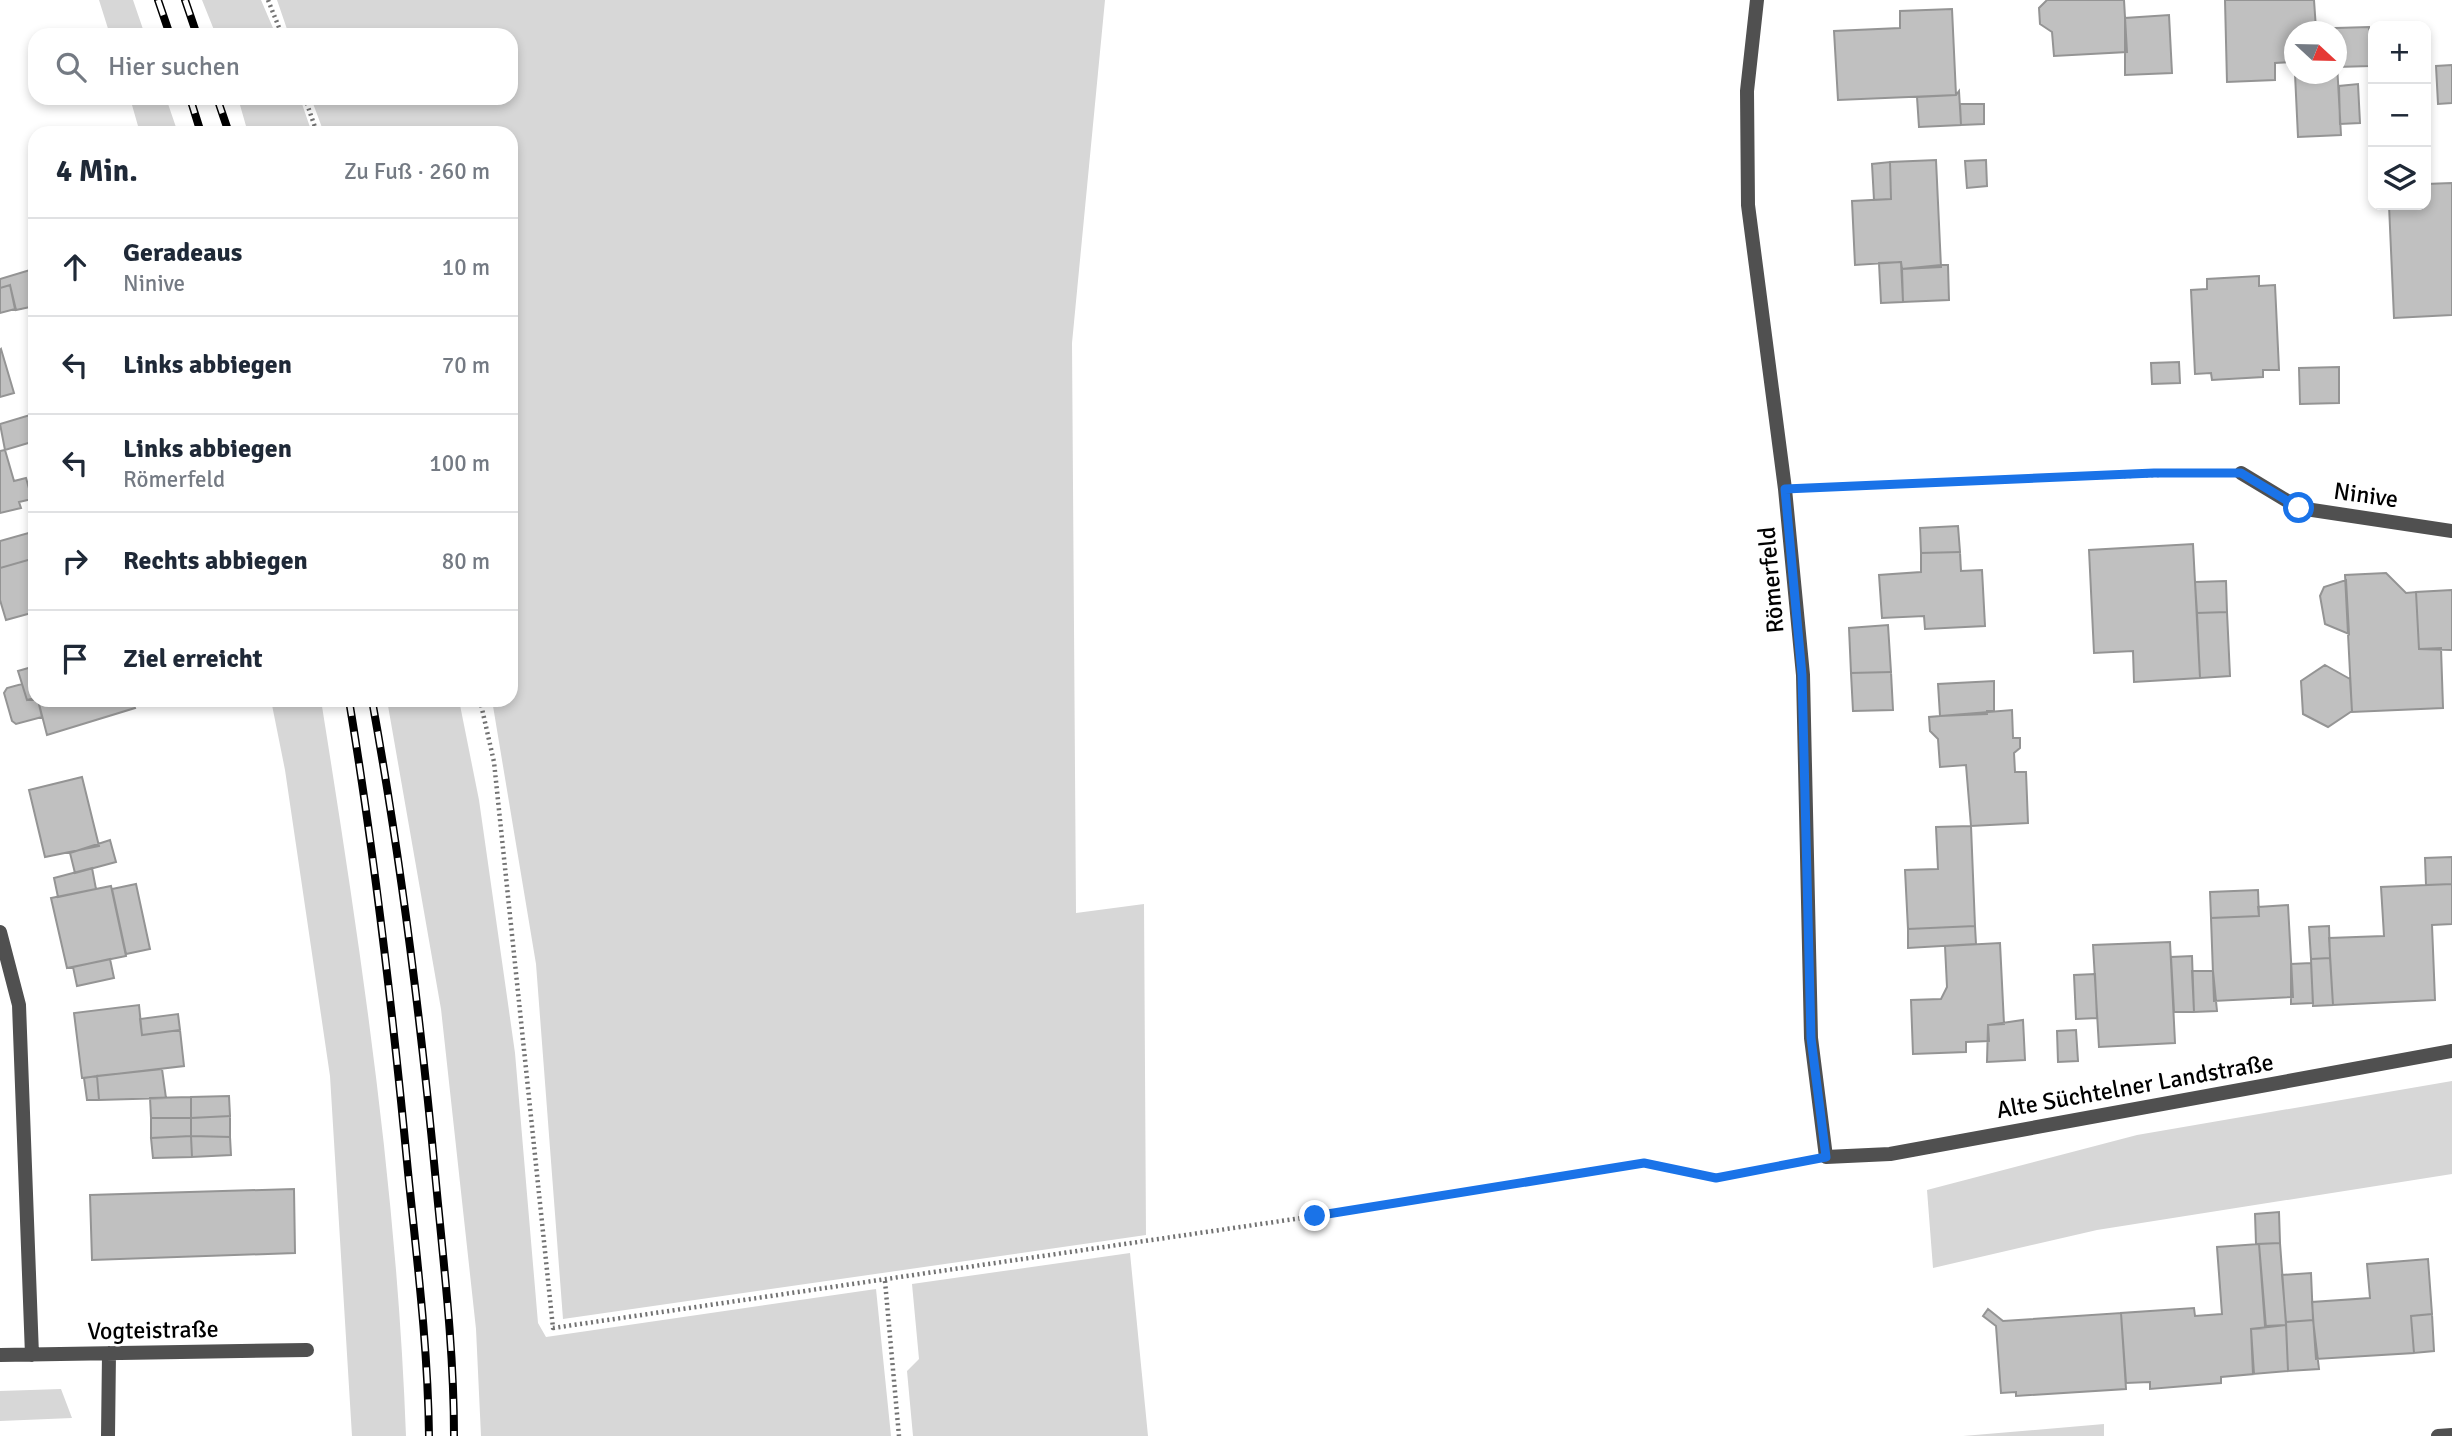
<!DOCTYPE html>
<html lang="de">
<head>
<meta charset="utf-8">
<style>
  :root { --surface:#fff; --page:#f2f2f3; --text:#1f2937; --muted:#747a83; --line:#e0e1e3 }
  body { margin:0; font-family:Signika,sans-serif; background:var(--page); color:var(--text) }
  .controls { position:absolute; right:21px; top:21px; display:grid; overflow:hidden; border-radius:14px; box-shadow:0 4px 10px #0003 }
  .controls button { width:63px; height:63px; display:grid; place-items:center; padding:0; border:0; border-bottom:2px solid var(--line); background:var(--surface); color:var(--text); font:35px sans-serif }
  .compass { position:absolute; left:2284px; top:21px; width:63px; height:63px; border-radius:50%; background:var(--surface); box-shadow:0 4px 10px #0003; rotate:112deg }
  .stop { position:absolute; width:21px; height:21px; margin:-16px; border:5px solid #1a73e8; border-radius:50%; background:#fff }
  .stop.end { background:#1a73e8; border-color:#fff; box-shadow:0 2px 7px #0008 }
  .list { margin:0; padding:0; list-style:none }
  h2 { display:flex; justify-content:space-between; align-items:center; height:91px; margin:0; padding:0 28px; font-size:30px }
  h2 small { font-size:23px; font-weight:400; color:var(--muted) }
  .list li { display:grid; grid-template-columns:46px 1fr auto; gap:21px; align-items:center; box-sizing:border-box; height:98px; padding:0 28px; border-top:2px solid var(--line) }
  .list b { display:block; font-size:26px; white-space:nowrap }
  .list p { margin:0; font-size:23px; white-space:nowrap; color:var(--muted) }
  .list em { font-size:23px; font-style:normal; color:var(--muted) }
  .icon { flex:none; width:38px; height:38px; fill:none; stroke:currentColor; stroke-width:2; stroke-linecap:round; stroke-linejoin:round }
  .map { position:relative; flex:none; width:2452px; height:1436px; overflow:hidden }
  .search { position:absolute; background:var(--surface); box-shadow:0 4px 10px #0003; left:28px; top:28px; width:490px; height:77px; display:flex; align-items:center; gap:18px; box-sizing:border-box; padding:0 24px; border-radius:21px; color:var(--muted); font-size:26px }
  .panel { position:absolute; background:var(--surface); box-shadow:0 4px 10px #0003; left:28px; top:126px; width:490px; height:581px; border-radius:21px }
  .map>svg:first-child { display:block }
  .green { fill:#d7d7d7 }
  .building { fill:#c0c0c0; stroke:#949494; stroke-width:2 }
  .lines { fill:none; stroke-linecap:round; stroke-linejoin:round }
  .path { stroke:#727272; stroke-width:4.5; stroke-dasharray:2 3.5; stroke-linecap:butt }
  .minor { stroke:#505050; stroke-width:14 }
  .rail-casing { stroke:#000; stroke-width:8 }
  .rail { stroke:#fff; stroke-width:5; stroke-dasharray:16; stroke-linecap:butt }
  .route { stroke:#1a73e8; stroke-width:9 }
  .labels { text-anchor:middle; stroke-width:5; stroke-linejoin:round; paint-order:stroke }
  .street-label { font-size:24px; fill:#000; stroke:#fff }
</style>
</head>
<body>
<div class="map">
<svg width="2452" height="1436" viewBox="0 0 2452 1436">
  <rect width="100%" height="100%" fill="#fff"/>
  <!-- green -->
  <path class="green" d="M99,0h34l12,35h-35z
    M202,0h59l15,35h-60z
    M277,0h828l-33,343 4,570 68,-9 2,331 -583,84 -27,-355 -44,-264h19v-567h-187l-13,-35h200v-63h-222z
    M130,98h36l12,35h-38z
    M238,98h62l12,35h-64z
    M271,700h50c39,244 76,489 85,736h-54l-22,-360 -45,-306z
    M387,700h72l20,100 36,253 23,270 8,14 330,-48 15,147h-410l-5,-107 -35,-320z
    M2452,1081v93l-355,56 -164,38 -6,-78 210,-55z
    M1130,1253l18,183h-235l-6,-65 12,-12 -7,-75z
    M61,1389l11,29 -72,3v-30z
    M2104,1424v12h-141z"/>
  <!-- building -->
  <path class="building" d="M2047,0h77l3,52 -73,4 -2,-24 -12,-8 -1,-16z
    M2225,0h89l2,29 20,-1v4h-42v30l-19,1v17l-48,2z
    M1952,9l4,86 -118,5 -4,-69 66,-3v-17z
    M2169,15l3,58 -47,2v-57z
    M2369,27l1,39 -33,1 -1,-39z
    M2336,46l5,89 -43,2 -3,-63h41z
    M2452,65v38l-14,1 -2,-38z
    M2358,84l2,39 -20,1 -1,-38z
    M1959,91l2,34 -42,2 -2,-30 39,-2z
    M1960,104h24v20l-23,1z
    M1936,160l5,107 -39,2 -1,-7 -46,3 -3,-64 39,-2 -1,-37z
    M1986,160l1,26 -20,2 -2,-27z
    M1890,162l1,37 -17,1 -2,-36z
    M2452,183v132l-58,3 -5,-113h37v-21z
    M1901,262l2,40 -22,1 -2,-40z
    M1941,265h7l1,35 -46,2 -1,-33z
    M30,270l5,17v19l-19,4 -6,-25 -10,3v-9z
    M2259,276v10l16,-1 4,85h-16v7l-51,3 -1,-7 -16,1 -4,-84 16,-1v-10z
    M10,285l5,24 -15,4v-25z
    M1,349l13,44 -14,4v-47z
    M2179,362l1,21 -28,1 -1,-21z
    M2339,367v36l-39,1 -1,-36z
    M30,415l5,26 -30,9 -5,-26z
    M5,450l9,31 12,-3 6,21 -13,3 2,6 -21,5v-62z
    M1958,526l2,26 -39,1 -1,-25z
    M32,532l3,26 -35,10v-27z
    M2193,544l7,134 -66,4 -1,-31 -39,2 -5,-103z
    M1960,552l1,19 21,-1 3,56 -60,3 -1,-13 -42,2 -3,-43 42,-3v-19z
    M35,558v54l-29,8 -6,-20v-32z
    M2386,573l20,20 10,-1 3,57 22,-1 2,60 -91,4 -7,-137z
    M2346,580l3,54 -24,-10 -5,-28 4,-9z
    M2226,581l1,31 -30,1 -2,-31z
    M2452,590v60l-33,-1 -3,-57z
    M2227,612l3,64 -30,2 -3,-65z
    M1888,625l3,47 -40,1 -2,-45z
    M2325,665l25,14 2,32 -24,16 -25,-13 -2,-33z
    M35,666v32l-8,2 -9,-29z
    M1891,672l2,38 -40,1 -2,-38z
    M1994,681v30h-7v3l-47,2 -2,-32z
    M22,684l5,16h11l4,17 -26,7 -4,-3 -8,-28 3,-5z
    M38,700h94l3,8 -88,27z
    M2012,710l1,28h7v10l-6,5 1,19h11l2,51 -57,3 -5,-61 -26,2 -2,-28 -8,-8 -1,-14z
    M82,777l17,69 -54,11 -16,-67z
    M1971,826l4,100 -67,3 -3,-59 33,-1 -2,-42z
    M110,840l6,22 -41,11 -5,-20z
    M2452,857v27l-26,1 -1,-27z
    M92,868l4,21 -38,8 -4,-19z
    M136,884l14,65 -24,5 -14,-65z
    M2452,884v40l-20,1 3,75 -102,5 -4,-67 55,-2 -3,-49z
    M111,886l15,70 -59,12 -16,-70z
    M2258,890l1,26 -48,2 -1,-26z
    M2288,905l5,92 -79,4 -3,-83 48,-2 -1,-9z
    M1975,926l1,18 -68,4v-19z
    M2329,926l1,32 -19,1 -2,-32z
    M2170,942l5,101 -76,4 -6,-102z
    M2000,943l4,81 -16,1 1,16 -23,1v10l-53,2 -2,-54 30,-1 6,-12 -2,-41z
    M2192,956l2,56h-20l-3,-55z
    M2330,958l3,47 -20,1 -2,-47z
    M110,959l4,19 -37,8 -4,-19z
    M2311,963l2,40 -22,1v-40z
    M2192,971h21l4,40 -23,1z
    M2095,974l2,44 -21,1 -2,-44z
    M139,1005l3,30 38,-5 4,36 -102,12 -8,-65z
    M178,1014l2,16 -38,5 -2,-16z
    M2023,1020l2,40 -38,2 1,-37z
    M2076,1030l2,31 -20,1 -1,-31z
    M162,1069l4,29 -67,2 -2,-24z
    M97,1076l2,24h-12l-3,-22z
    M229,1096l1,20 -39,2v-21z
    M191,1097v21h-40l-1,-20z
    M230,1116v21l-39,-1v-18z
    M151,1118h40v18l-40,2z
    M191,1136l1,21 -39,1 -2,-20z
    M191,1136l39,1 1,18 -39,2z
    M294,1189l1,64 -203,7 -2,-65z
    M2279,1212l1,31 -24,1 -1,-30z
    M2280,1243l6,82 -21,1 -6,-82z
    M2259,1244l7,84 -15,1 3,45 -33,3v6l-71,6v-7l-24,1 -5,-70 73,-5 1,8 27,-2 -5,-67z
    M2428,1259l4,55 -21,2 3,37 -98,6 -4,-57 58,-4 -3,-34z
    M2311,1273l2,47 -27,2 -4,-47z
    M1988,1309l15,12 118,-8 5,76 -110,7v-4l-15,1 -5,-67 -13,-10z
    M2432,1314l2,37 -20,2 -3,-37z
    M2313,1320l6,49 -31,2 -2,-49z
    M2286,1325l2,46 -35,3 -2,-45z"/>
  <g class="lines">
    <!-- path -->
    <path class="path" d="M268,0l14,35
      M305,98l12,35
      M1816,487l397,-14
      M480,700l14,62 59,566 762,-112 329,-53 72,15 81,-15
      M885,1281l14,155"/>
    <!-- minor -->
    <path class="minor" d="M1757,0l-10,91 1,114 37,284 18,186 8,363 15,119 64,-3 562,-103
      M2241,473l58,35 153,23
      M0,932l19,73 13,350
      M0,1355l307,-5
      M108,1436l1,-83
      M2438,1436l14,-1"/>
    <!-- rail casing -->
    <g class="rail-casing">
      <path id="rail" d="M158,0l12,35
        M185,0l12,35
        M190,98l11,35
        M217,98l12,35
        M349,700c26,157 44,314 59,472 9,88 20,176 21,264
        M372,700c29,160 49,321 64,483 8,84 18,168 18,253"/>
    </g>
    <!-- rail -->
    <use href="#rail" class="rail"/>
  </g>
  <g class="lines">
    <!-- route -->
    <path class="route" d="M1315,1216l329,-53 72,15 110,-21 -15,-119 -9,-363 -17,-186 369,-16h87l58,35"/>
  </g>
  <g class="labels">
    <!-- street labels -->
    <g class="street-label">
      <text transform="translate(2366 495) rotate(8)" y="8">Ninive</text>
      <text transform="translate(1771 580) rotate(-95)" y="8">Römerfeld</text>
      <text transform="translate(2135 1086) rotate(-10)" y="8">Alte Süchtelner Landstraße</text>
      <text transform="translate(153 1330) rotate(-1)" y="8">Vogteistraße</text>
    </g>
  </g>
</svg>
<div class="controls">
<button>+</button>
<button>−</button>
<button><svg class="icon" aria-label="layers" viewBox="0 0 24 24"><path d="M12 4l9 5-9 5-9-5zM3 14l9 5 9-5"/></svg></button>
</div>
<svg class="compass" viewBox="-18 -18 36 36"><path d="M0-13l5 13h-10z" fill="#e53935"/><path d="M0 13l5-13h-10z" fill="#747a83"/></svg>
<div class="stop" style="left:2299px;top:508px"></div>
<div class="stop end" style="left:1315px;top:1216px"></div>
<div class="search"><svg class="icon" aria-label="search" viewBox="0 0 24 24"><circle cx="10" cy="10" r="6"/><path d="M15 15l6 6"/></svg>Hier suchen</div>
<section class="panel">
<h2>4 Min.<small>Zu Fuß · 260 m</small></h2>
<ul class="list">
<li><svg class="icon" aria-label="ahead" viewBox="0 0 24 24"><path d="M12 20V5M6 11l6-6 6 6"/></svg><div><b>Geradeaus</b><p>Ninive</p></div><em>10 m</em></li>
<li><svg class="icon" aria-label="left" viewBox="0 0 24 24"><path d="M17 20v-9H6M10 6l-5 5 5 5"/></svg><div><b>Links abbiegen</b></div><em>70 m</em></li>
<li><svg class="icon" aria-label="left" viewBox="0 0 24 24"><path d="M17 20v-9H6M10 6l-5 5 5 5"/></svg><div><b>Links abbiegen</b><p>Römerfeld</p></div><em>100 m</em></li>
<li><svg class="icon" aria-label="right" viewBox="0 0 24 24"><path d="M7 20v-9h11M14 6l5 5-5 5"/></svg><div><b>Rechts abbiegen</b></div><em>80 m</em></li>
<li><svg class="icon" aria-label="arrive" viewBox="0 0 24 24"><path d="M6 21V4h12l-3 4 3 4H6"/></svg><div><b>Ziel erreicht</b></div></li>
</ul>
</section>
</div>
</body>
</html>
